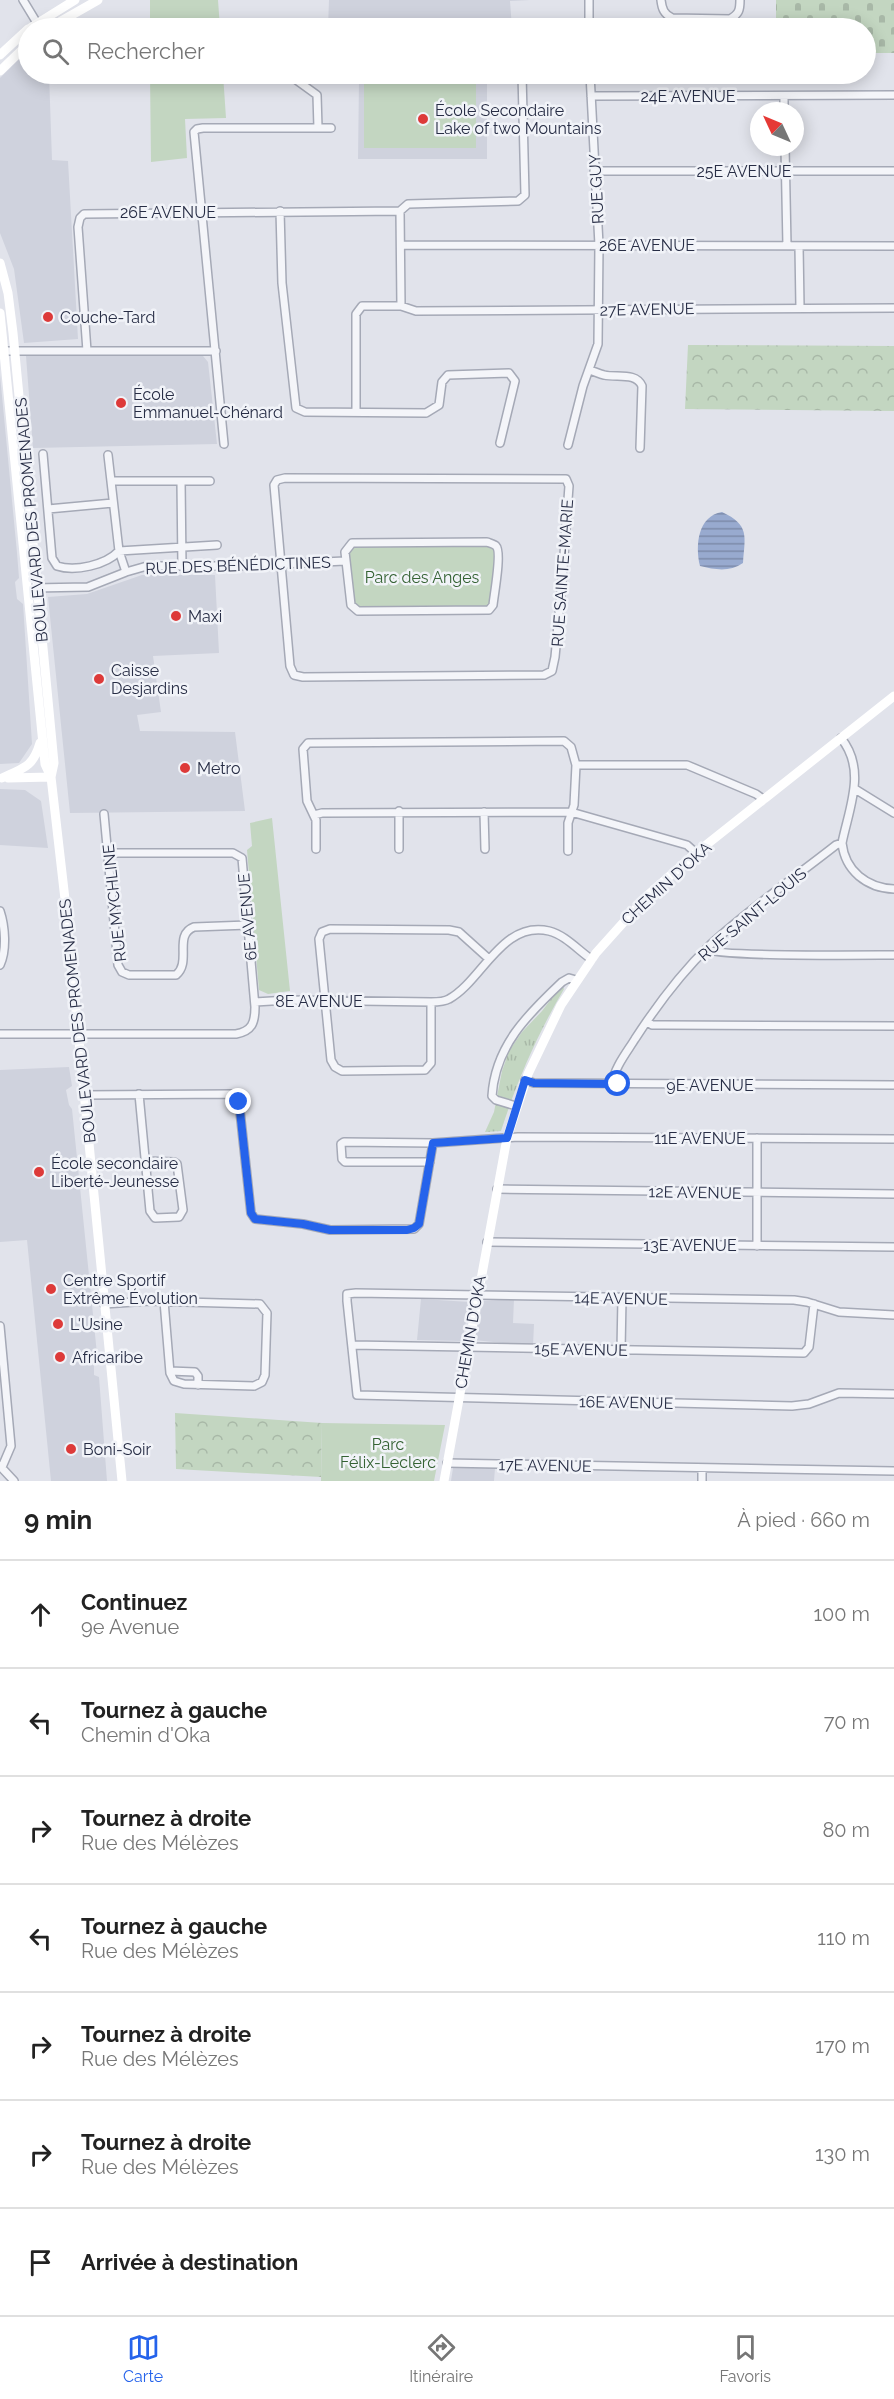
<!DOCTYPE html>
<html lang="fr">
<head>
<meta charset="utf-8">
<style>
  :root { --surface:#fff; --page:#f6f6f6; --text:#222; --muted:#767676; --line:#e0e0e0; --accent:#2563eb }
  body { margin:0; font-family:Raleway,sans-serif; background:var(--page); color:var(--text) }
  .compass { position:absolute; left:750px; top:102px; width:54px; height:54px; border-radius:50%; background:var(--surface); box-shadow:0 3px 15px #0003; rotate:314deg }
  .stop { position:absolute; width:18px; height:18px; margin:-14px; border:4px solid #2563eb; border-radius:50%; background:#fff }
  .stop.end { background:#2563eb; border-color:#fff; box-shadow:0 2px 6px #0008 }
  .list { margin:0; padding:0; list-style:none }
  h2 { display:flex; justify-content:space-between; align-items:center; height:78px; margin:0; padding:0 24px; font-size:26px }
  h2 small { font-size:20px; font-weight:400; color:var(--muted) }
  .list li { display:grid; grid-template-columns:39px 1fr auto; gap:18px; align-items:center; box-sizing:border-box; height:108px; padding:0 24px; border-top:2px solid var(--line) }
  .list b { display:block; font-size:22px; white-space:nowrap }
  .list p { margin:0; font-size:20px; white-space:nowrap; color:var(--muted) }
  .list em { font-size:20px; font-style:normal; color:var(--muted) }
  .icon { flex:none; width:33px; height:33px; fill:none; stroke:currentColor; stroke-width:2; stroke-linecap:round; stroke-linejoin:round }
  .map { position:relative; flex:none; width:894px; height:1481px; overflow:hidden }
  .search { position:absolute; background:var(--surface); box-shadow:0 3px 15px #0003; left:18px; right:18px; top:18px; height:66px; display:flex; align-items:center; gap:15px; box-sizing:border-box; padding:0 21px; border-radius:33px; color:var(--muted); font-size:22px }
  .sheet { height:834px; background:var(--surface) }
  nav { display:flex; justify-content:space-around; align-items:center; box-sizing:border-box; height:84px; border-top:2px solid var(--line); background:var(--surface); font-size:16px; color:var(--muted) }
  nav a { display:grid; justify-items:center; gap:3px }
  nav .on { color:var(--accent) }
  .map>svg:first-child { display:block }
  .built { fill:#cfd2dd }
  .grass { fill:url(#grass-tufts) }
  .forest { fill:url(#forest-crowns) }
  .cemetery { fill:url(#cemetery-stones) }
  .park { fill:#c3d6c1 }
  .water { fill:url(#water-rules) }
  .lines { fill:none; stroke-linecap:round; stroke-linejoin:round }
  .street-casing { stroke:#a5a9b6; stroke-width:10 }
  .street { stroke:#f4f5f9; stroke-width:7 }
  .secondary { stroke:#fff; stroke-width:9 }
  .route { stroke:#2563eb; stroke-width:8 }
  .poi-dot { fill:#dd3a39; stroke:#f1f3f8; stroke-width:2 }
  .labels { text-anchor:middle; stroke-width:5; stroke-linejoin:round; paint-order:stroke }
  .street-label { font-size:16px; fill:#272d45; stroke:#f1f3f8 }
  .poi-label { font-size:16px; fill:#272d45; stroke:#f1f3f8; text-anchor:start }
  .park-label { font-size:16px; fill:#346233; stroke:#f1f3f8 }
</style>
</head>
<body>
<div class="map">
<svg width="894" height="1481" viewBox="0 0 894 1481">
  <defs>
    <pattern id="grass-tufts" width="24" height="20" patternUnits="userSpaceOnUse" patternTransform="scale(1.5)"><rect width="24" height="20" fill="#c3d6c1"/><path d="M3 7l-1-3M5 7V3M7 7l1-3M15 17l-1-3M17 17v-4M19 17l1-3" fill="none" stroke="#a8b8a7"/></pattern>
    <pattern id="forest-crowns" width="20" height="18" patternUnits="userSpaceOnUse" patternTransform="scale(1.5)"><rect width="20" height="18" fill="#c3d6c1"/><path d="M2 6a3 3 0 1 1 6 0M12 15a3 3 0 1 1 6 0" fill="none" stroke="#a8b8a7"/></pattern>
    <pattern id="cemetery-stones" width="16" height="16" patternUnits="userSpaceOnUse" patternTransform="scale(1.5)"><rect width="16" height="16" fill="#c3d6c1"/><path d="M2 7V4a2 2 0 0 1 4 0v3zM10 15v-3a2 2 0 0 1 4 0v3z" fill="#a8b8a7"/></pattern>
    <pattern id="water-rules" width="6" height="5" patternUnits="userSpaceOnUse" patternTransform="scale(1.5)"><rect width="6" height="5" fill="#98aacf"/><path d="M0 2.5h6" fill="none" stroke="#7c8baa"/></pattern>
  </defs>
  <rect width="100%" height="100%" fill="#e1e3eb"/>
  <!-- built -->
  <path class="built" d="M329,0h201l-20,1 2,27h-184z
    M28,50v24h21l3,86 16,1 10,178 -54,4 -10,-74 -14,-36v-155z
    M349,74h138v85h-129l1,-79z
    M26,356h177l5,6 9,82 -184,4z
    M0,375l17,178 2,25 -4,4 2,17 6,5 9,140 -13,19 -19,1z
    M142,575h73l4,78 -66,3 8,56 -24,3 3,16 95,1 10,79 -175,2 -22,-216 39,-3z
    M0,789l25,1 16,11 7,47 -48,-3z
    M69,1067l3,19 -6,4 3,15 3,4 25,245 -3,3v18l5,2 8,104h-56l-24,-241 -27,2v-172z
    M421,1299l49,3 -8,39 -45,-1z
    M514,1299l-1,24 21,1 -1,22 -59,-6 9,-39z
    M453,1468h42l-1,13h-43z"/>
  <!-- grass -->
  <path class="grass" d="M562,985l2,4c-27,46 -47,92 -63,142l-16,1 9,-20 8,-41 7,-20 13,-19 20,-21z"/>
  <!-- forest -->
  <path class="forest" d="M688,345l206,1v65l-209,-2z
    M175,1413l147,10 -1,54 -145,-8z"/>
  <!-- cemetery -->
  <path class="cemetery" d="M776,0h118v53h-28v-25h-90z"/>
  <!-- park -->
  <path class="park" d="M150,0h68l2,28h-70z
    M150,74h73l3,44 -41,1 2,39 -36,4z
    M364,74h112v74h-112z
    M352,543l143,1 3,12 -9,54 -131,1 -7,-6 -6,-44z
    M272,818l18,173 -22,3 -9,-4 -12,-140 5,-4 -2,-23z
    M322,1423l123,2 -11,56h-113z"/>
  <!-- water -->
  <path class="water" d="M722,512c28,13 23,24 21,51 -13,9 -27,7 -43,3 -5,-21 -2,-50 22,-54z"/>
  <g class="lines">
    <!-- street casing -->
    <g class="street-casing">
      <path id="street" d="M23,0l17,28
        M589,0v28
        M661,0c1,9 3,14 11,18l58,1c9,-5 10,-9 10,-19
        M288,74l29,21 1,33
        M591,96l303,-1
        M784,96v15
        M785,147l2,99
        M594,171h300
        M280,211l2,72 14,125 9,4 121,1 13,-8 3,-23 6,-7 61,-2 6,8 -15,62
        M400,211l8,-7 110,-3 7,-6 -3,-121
        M400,211l1,95
        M401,245l493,1
        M799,246l1,61
        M4,351h212
        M87,351l-9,-124 2,-9 4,-4 316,-3
        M589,370c5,1 10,4 15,5 13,3 32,-3 38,11l-2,62
        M356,412v-98l6,-8h39l15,5 478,-3
        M224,444l-30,-312 3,-3 6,-1h128
        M568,445l15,-59 15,-42 1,-99 -9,-171
        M43,454l9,104 5,8c18,6 49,-1 62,-15l98,-6
        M108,455l11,96 7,21
        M285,478l281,1 3,7 -7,96 -7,75 -3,14 -8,4 -241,2 -9,-2 -4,-9 -16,-181 3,-5z
        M111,481h99
        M181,481l1,85
        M48,509l65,-6
        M487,542c2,1 7,2 9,4 6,6 -2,49 -3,59l-4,5 -131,1 -7,-6 -6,-53 7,-9z
        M33,588l55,-1 38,-15 21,-6h88l110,-5
        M841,738c26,32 8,70 1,105 3,28 25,45 52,46
        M576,765h111l69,29 7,5
        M855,789l39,24
        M399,811v38
        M484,812l1,37
        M104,814l14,151 4,7 7,3h47c16,-13 -3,-40 18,-48l54,-2
        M314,815l8,-2 249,-1 116,33 9,8
        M316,849v-29l-9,-19 -4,-52 5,-6 256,-2 7,6 5,18 -2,40 -6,18v28
        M0,911c5,15 7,39 0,54
        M706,949c9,8 164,6 188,6
        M255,1002l33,-2 143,2c6,0 13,0 18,-3 33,-18 53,-79 100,-68 16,4 29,19 42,28
        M431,1002v61l-6,7 -83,1 -7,-4 -4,-7 -12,-121 3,-7 8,-3 119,1 10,2 30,27
        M647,1021l5,4h12l230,1
        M0,1034h236c16,-3 19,-11 19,-27l-13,-149 -9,-5h-124
        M525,1080l9,3 360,2
        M612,1084c2,-16 15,-32 23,-45 22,-34 46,-66 75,-94 39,-36 84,-67 126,-100l6,-2
        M139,1094l11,117 5,7 24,-1 4,-7 -6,-46 -3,-2 -29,-1
        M84,1095l148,-1 4,2 3,6 12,111 4,6 48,5 27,6 84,-1 5,-5 14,-81 85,-6 376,2
        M516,1106l-20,-6 -4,-4c3,-50 36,-82 70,-114l7,-4 7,2
        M430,1162h-85l-3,-3 -1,-15 3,-2 89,1
        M497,1189l397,5
        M487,1242l407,5
        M757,1246v-108
        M104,1304l45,-3 111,3 7,9 -2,62 -3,7 -8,4 -70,-2 -10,-3 -4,-8 -6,-72
        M894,1315l-55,-3 -32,-10 -13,-2 -438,-7 -9,1v7l10,94 435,11 17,-2 30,-11 55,1
        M0,1326l11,120 -9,21
        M352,1345l452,8 5,-6 5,-43
        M621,1350l1,-52
        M170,1371l25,1 3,4v9
        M447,1463l447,8
        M0,1466l14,15
        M702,1481v-13"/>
    </g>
    <!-- street -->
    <use href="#street" class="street"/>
    <!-- secondary -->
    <path class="secondary" d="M30,28l45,-28
      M49,28l49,-28
      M0,55l28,-26
      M0,71l28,-27
      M0,263l8,30 5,40 41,430 -3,14 15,131 56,573
      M0,313l45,451 6,13
      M2,778c22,-10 31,-11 38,-35
      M8,778l43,-1
      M444,1481l63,-343 21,-64 33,-69 35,-52 52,-58 48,-42 198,-157"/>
  </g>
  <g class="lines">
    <!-- route -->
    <path class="route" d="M239,1102l12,111 4,6 48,5 27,6h77l7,-2 5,-4 14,-81 74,-5 18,-58 9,3 84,1"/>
  </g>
  <!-- markers -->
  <g class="poi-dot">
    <circle cx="423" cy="119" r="6"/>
    <circle cx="48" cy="317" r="6"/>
    <circle cx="121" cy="403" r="6"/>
    <circle cx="176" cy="616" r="6"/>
    <circle cx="99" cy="679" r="6"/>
    <circle cx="185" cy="768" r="6"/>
    <circle cx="39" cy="1172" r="6"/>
    <circle cx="51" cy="1289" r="6"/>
    <circle cx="58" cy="1324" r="6"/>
    <circle cx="60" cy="1357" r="6"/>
    <circle cx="71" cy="1449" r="6"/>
  </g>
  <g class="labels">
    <!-- street labels -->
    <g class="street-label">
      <text x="688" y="102">24E AVENUE</text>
      <text x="744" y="177">25E AVENUE</text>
      <text transform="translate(596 189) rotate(-93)" y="6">RUE GUY</text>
      <text x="168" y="218">26E AVENUE</text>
      <text x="647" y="251">26E AVENUE</text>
      <text transform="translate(647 309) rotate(-1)" y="6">27E AVENUE</text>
      <text transform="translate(31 520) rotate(-95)" y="6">BOULEVARD DES PROMENADES</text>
      <text transform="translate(238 565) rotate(-2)" y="6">RUE DES BÉNÉDICTINES</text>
      <text transform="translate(562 573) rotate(-86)" y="6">RUE SAINTE-MARIE</text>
      <text transform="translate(666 883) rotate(-42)" y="6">CHEMIN D'OKA</text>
      <text transform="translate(114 903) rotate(-96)" y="6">RUE MYCHLINE</text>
      <text transform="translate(752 914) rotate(-40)" y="6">RUE SAINT-LOUIS</text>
      <text transform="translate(247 917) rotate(-95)" y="6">6E AVENUE</text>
      <text x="319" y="1007">8E AVENUE</text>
      <text transform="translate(77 1021) rotate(-96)" y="6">BOULEVARD DES PROMENADES</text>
      <text x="710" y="1091">9E AVENUE</text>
      <text x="700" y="1144">11E AVENUE</text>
      <text transform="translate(695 1192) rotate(1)" y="6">12E AVENUE</text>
      <text x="690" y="1251">13E AVENUE</text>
      <text transform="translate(621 1298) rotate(1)" y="6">14E AVENUE</text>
      <text transform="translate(470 1332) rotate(-80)" y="6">CHEMIN D'OKA</text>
      <text transform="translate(581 1349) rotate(1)" y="6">15E AVENUE</text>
      <text transform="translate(626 1402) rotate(1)" y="6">16E AVENUE</text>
      <text transform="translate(545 1465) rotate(1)" y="6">17E AVENUE</text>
    </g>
    <!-- poi labels -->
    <g class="poi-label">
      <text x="435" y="116">École Secondaire<tspan x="435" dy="18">Lake of two Mountains</tspan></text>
      <text x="60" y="323">Couche-Tard</text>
      <text x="133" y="400">École<tspan x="133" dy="18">Emmanuel-Chénard</tspan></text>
      <text x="188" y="622">Maxi</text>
      <text x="111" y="676">Caisse<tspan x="111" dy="18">Desjardins</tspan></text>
      <text x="197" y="774">Metro</text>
      <text x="51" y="1169">École secondaire<tspan x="51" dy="18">Liberté-Jeunesse</tspan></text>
      <text x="63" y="1286">Centre Sportif<tspan x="63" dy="18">Extrême Évolution</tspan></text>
      <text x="70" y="1330">L'Usine</text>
      <text x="72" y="1363">Africaribe</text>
      <text x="83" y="1455">Boni-Soir</text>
    </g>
    <!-- park labels -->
    <g class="park-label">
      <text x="422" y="583">Parc des Anges</text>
      <text x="388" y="1450">Parc<tspan x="388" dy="18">Félix-Leclerc</tspan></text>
    </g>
  </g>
</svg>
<svg class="compass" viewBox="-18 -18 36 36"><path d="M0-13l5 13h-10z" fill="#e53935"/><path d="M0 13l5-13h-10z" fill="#767676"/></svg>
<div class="stop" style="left:618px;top:1084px"></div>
<div class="stop end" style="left:239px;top:1102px"></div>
<div class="search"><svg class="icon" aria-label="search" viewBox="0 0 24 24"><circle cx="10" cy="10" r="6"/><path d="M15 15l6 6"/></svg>Rechercher</div>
</div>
<section class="sheet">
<h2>9 min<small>À pied · 660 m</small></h2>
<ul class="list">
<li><svg class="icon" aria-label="ahead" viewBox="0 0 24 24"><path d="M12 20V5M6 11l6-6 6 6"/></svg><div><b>Continuez</b><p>9e Avenue</p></div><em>100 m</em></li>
<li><svg class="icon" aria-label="left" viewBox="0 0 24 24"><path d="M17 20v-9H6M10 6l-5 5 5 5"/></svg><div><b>Tournez à gauche</b><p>Chemin d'Oka</p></div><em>70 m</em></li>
<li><svg class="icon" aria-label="right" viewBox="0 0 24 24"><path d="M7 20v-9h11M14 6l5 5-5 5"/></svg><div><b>Tournez à droite</b><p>Rue des Mélèzes</p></div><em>80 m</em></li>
<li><svg class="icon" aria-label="left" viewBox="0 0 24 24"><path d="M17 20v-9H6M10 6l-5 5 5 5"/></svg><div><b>Tournez à gauche</b><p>Rue des Mélèzes</p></div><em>110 m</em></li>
<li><svg class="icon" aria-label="right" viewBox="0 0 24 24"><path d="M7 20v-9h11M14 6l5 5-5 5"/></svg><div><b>Tournez à droite</b><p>Rue des Mélèzes</p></div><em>170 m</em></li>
<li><svg class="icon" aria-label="right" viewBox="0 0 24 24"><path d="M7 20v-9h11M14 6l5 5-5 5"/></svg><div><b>Tournez à droite</b><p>Rue des Mélèzes</p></div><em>130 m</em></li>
<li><svg class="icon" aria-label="arrive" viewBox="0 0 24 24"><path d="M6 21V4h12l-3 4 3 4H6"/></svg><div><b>Arrivée à destination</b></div></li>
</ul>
</section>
<nav>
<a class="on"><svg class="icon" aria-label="map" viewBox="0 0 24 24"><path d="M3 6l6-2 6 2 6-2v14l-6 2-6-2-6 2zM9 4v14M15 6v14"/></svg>Carte</a>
<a><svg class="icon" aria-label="directions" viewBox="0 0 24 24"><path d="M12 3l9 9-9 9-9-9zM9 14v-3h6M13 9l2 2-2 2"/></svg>Itinéraire</a>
<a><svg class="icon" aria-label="saved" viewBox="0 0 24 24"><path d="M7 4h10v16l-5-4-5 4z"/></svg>Favoris</a>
</nav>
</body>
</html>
